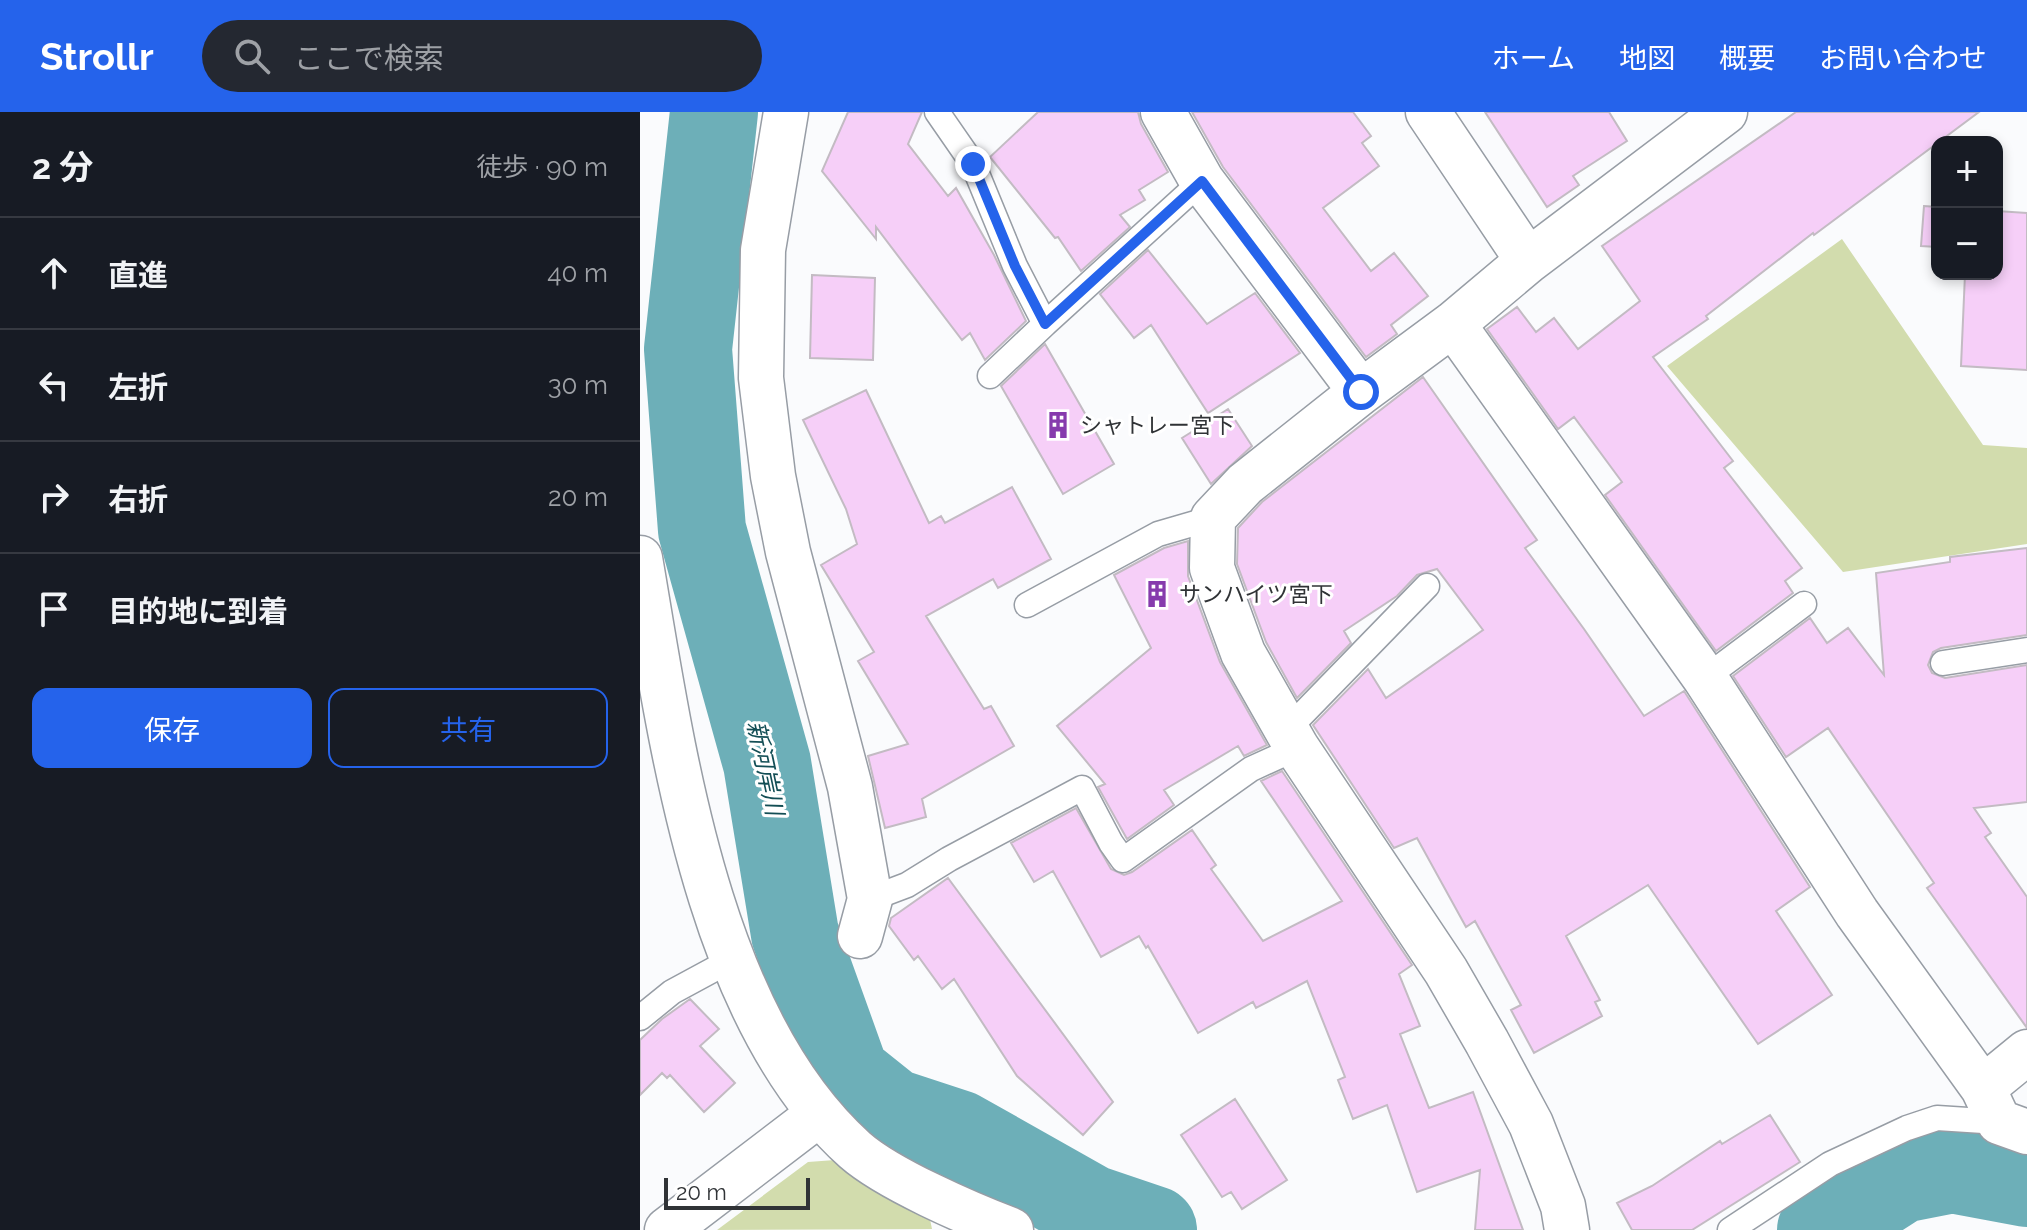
<!DOCTYPE html>
<html lang="ja">
<head>
<meta charset="utf-8">
<style>
  :root { --surface:#171b24; --page:#242831; --text:#f1f3f6; --muted:#9ea1a6; --line:#363941; --accent:#2563eb }
  body { margin:0; font-family:Raleway,"Noto Sans JP",sans-serif; background:var(--page); color:var(--text) }
  .controls { position:absolute; right:24px; top:24px; display:grid; overflow:hidden; border-radius:16px; box-shadow:0 4px 12px #0003 }
  .controls button { width:72px; height:72px; display:grid; place-items:center; padding:0; border:0; border-bottom:2px solid var(--line); background:var(--surface); color:var(--text); font:40px sans-serif }
  .scale { position:absolute; left:24px; bottom:20px; width:146px; box-sizing:border-box; padding-left:8px; border:4px solid #303336; border-top:0; font-size:22px; line-height:28px; white-space:nowrap; color:#303336; -webkit-text-stroke:6px #fff; paint-order:stroke }
  .stop { position:absolute; width:24px; height:24px; margin:-18px; border:6px solid #2563eb; border-radius:50%; background:#fff }
  .stop.end { background:#2563eb; border-color:#fff; box-shadow:0 2px 8px #0008 }
  .list { margin:0; padding:0; list-style:none }
  h2 { display:flex; justify-content:space-between; align-items:center; height:104px; margin:0; padding:0 32px; font-size:34px }
  h2 small { font-size:26px; font-weight:400; color:var(--muted) }
  .list li { display:grid; grid-template-columns:52px 1fr auto; gap:24px; align-items:center; box-sizing:border-box; height:112px; padding:0 32px; border-top:2px solid var(--line) }
  .list b { display:block; font-size:30px; white-space:nowrap }
  .list em { font-size:26px; font-style:normal; color:var(--muted) }
  .actions { display:flex; gap:16px; padding:24px 32px }
  .actions a { flex:1; padding:18px 0; border:2px solid var(--accent); border-radius:16px; text-align:center; font-size:28px; color:var(--accent) }
  .actions .main { background:var(--accent); color:#fff }
  .icon { flex:none; width:44px; height:44px; fill:none; stroke:currentColor; stroke-width:2; stroke-linecap:round; stroke-linejoin:round }
  .map { position:relative; flex:none; width:1387px; height:1118px; overflow:hidden }
  header { display:flex; align-items:center; gap:48px; box-sizing:border-box; height:112px; padding:0 40px; background:var(--accent); color:#fff }
  header strong { font-size:38px }
  nav { display:flex; gap:44px; margin-inline-start:auto; font-size:28px }
  .search { width:560px; height:72px; background:var(--page); display:flex; align-items:center; gap:20px; box-sizing:border-box; padding:0 28px; border-radius:44px; color:var(--muted); font-size:30px }
  main { display:flex }
  aside { flex:1; background:var(--surface) }
  .map>svg:first-child { display:block }
  .green { fill:#d2dcad }
  .lines { fill:none; stroke-linecap:round; stroke-linejoin:round }
  .river { stroke:#6dafb8; stroke-width:88 }
  .building { fill:#f6cff8; stroke:#c3bbc3; stroke-width:2 }
  .service-casing { stroke:#979da5; stroke-width:27 }
  .minor-casing { stroke:#979da5; stroke-width:47 }
  .service { stroke:#fff; stroke-width:24 }
  .minor { stroke:#fff; stroke-width:44 }
  .route { stroke:#2563eb; stroke-width:10 }
  .labels { text-anchor:middle; stroke-width:6; stroke-linejoin:round; paint-order:stroke }
  .poi-label { font-size:22px; fill:#303336; stroke:#fff; text-anchor:start }
  .water-label { font-size:24px; font-style:italic; fill:#134e55; stroke:#fff }
</style>
</head>
<body>
<header>
<strong>Strollr</strong>
<div class="search"><svg class="icon" aria-label="search" viewBox="0 0 24 24"><circle cx="10" cy="10" r="6"/><path d="M15 15l6 6"/></svg>ここで検索</div>
<nav><a>ホーム</a><a>地図</a><a>概要</a><a>お問い合わせ</a></nav>
</header>
<main>
<aside>
<h2>2 分<small>徒歩 · 90 m</small></h2>
<ul class="list">
<li><svg class="icon" aria-label="ahead" viewBox="0 0 24 24"><path d="M12 20V5M6 11l6-6 6 6"/></svg><div><b>直進</b></div><em>40 m</em></li>
<li><svg class="icon" aria-label="left" viewBox="0 0 24 24"><path d="M17 20v-9H6M10 6l-5 5 5 5"/></svg><div><b>左折</b></div><em>30 m</em></li>
<li><svg class="icon" aria-label="right" viewBox="0 0 24 24"><path d="M7 20v-9h11M14 6l5 5-5 5"/></svg><div><b>右折</b></div><em>20 m</em></li>
<li><svg class="icon" aria-label="arrive" viewBox="0 0 24 24"><path d="M6 21V4h12l-3 4 3 4H6"/></svg><div><b>目的地に到着</b></div></li>
</ul>
<div class="actions"><a class="main">保存</a><a>共有</a></div>
</aside>
<div class="map">
<svg width="1387" height="1118" viewBox="0 0 1387 1118">
  <rect width="100%" height="100%" fill="#fafbfd"/>
  <!-- green -->
  <path class="green" d="M1202,127l141,206 44,3v96l-184,28 -176,-206z
    M195,1048l92,45 5,24 -215,1 91,-68z"/>
  <g class="lines">
    <!-- river -->
    <path class="river" d="M74,0l-26,237 14,181 65,233 28,171 51,142 45,36 67,22 133,75 62,21
      M1181,1118l80,-51 51,-10 75,14"/>
  </g>
  <!-- building -->
  <path class="building" d="M208,0h74l-14,32 40,52 8,-8 38,67 32,66 -41,39 -15,-27 -8,7 -86,-113v12l-54,-68z
    M398,0h100l3,12 27,48 -29,18 6,10 -25,15 10,12 -49,44 -23,-34 -3,1 -65,-81z
    M552,0h161l18,24 -9,7 17,23 -56,42 48,63 23,-18 34,43 -37,29 6,9 -31,23 -143,-190z
    M845,0h124l18,29 -54,35 6,9 -32,22z
    M1156,0h183l-165,123 -1,-2 -107,83 2,3 -55,38 80,104 -9,7 78,100 -17,13 8,12 -77,58 -111,-156 17,-13 -48,-65 -16,12 -71,-100 30,-22 19,25 18,-14 24,31 62,-48 -38,-55z
    M1284,94l13,1v40l-16,-1z
    M1357,99l30,2v157l-66,-4 4,-92h32z
    M508,138l59,74 48,-31 45,60 -92,60 -57,-88 -17,13 -34,-44z
    M172,163l63,3 -2,82 -63,-2z
    M405,232l69,120 -51,30 -62,-108z
    M783,265l114,163 -12,8 59,81 60,87 40,-25 126,196 -34,24 56,84 -74,49 -110,-159 -82,51 34,64 -5,2 7,14 -68,37 -23,-43 10,-5 -46,-84 -9,6 -49,-89 -23,10 -81,-123 55,-56 18,29 97,-68 -46,-61 -20,6 -20,21 -53,35 7,12 -54,55 -31,-56 -29,-78 1,-36 24,-26z
    M226,278l63,133 12,-7 4,7 67,-36 39,72 -53,29 -5,-9 -67,37 58,93 7,-3 23,40 -92,53 4,18 -41,11 -17,-72 40,-12 -50,-83 16,-9 -53,-87 36,-21 -11,-35 -43,-89z
    M588,297l24,37 -41,38 -29,-46z
    M548,429v35l32,86 47,83 -23,11 -6,-10 -74,44 10,15 -47,34 -29,-52 7,-3 -48,-58 94,-78 -37,-73 50,-27z
    M1387,436v87l-86,13 -8,4 -5,13 4,8 13,5 82,-13v137l-53,6 17,25 -6,4 42,60v131l-100,-140 7,-5 -106,-155 -42,29 -53,-81 77,-58 17,25 21,-15 36,47 -8,-102 74,-11v-5z
    M642,659l130,194 -13,9 21,52 -20,8 29,74 44,-16 50,138h-48l5,-60 -63,22 -30,-87 -34,14 -15,-39 7,-3 -38,-96 -51,27 -3,-6 -55,31 -50,-87 -2,2 -7,-12 -38,21 -48,-86 -19,11 -23,-39 65,-35 35,61 13,6 8,-3 60,-42 24,35 -5,4 52,72 79,-40 -81,-120z
    M308,766l165,224 -30,33 -66,-59 -63,-97 -12,10 -24,-33 -4,4 -25,-34 2,-8z
    M50,887l29,30 -19,17 35,37 -31,29 -34,-37 -3,3 -5,-5 -22,22v-55l22,-21z
    M595,987l52,81 -45,29 -11,-17 -9,5 -41,-62z
    M1130,1003l30,47 -108,68h-60l-15,-27 35,-17 68,-45 2,3z"/>
  <g class="lines">
    <!-- service casing -->
    <g class="service-casing">
      <path id="service" d="M297,0l36,52 42,102 30,58 157,-143
        M350,264l55,-52
        M387,493l131,-71 55,-16
        M1303,551l84,-13
        M1065,566l99,-74
        M647,618l140,-144
        M230,787l37,-14 42,-26 133,-71 29,55 12,17 128,-91 46,-21
        M0,906l32,-26 61,-33
        M1090,1118l100,-66 77,-36 30,-10 62,4"/>
    </g>
    <!-- minor casing -->
    <g class="minor-casing">
      <path id="minor" d="M146,0l-23,138 -2,128 12,98 15,76 62,235 20,112 -10,37
        M523,0l39,69 159,211
        M788,0l100,149
        M813,212l252,354 152,235 126,175
        M0,446c32,188 67,459 215,592 33,29 114,64 156,80
        M1387,940l-44,36 16,34 28,10
        M27,1118l152,-116
        M927,1118l-4,-24 -32,-82 -44,-82 -41,-71 -149,-223 -54,-95 -31,-85 1,-50 32,-34 116,-92 92,-68 75,-63 197,-149"/>
    </g>
    <!-- service -->
    <use href="#service" class="service"/>
    <!-- minor -->
    <use href="#minor" class="minor"/>
  </g>
  <g class="lines">
    <!-- route -->
    <path class="route" d="M333,52l42,102 30,58 157,-143 159,211"/>
  </g>
  <!-- icons -->
  <defs>
    <g id="building-bare" transform="scale(2.16)"><path d="M-4-6H4V6H1V3H-1V6H-4ZM-2.5-4.3h1.7v1.8h-1.7ZM.8-4.3h1.7v1.8H.8ZM-2.5-1h1.7V.8h-1.7ZM.8-1h1.7V.8H.8Z" fill="#863bad" stroke="#fff" stroke-width="2.5" paint-order="stroke"/></g>
  </defs>
  <g fill-rule="evenodd">
    <use href="#building-bare" x="418" y="313"/>
    <use href="#building-bare" x="517" y="482"/>
  </g>
  <g class="labels">
    <!-- poi labels -->
    <g class="poi-label">
      <text x="440" y="321">シャトレー宮下</text>
      <text x="539" y="490">サンハイツ宮下</text>
    </g>
    <!-- water labels -->
    <g class="water-label">
      <text transform="translate(125 656) rotate(78)" y="8">新河岸川</text>
    </g>
  </g>
</svg>
<div class="controls">
<button>+</button>
<button>−</button>
</div>
<div class="scale">20 m</div>
<div class="stop" style="left:721px;top:280px"></div>
<div class="stop end" style="left:333px;top:52px"></div>
</div>
</main>
</body>
</html>
